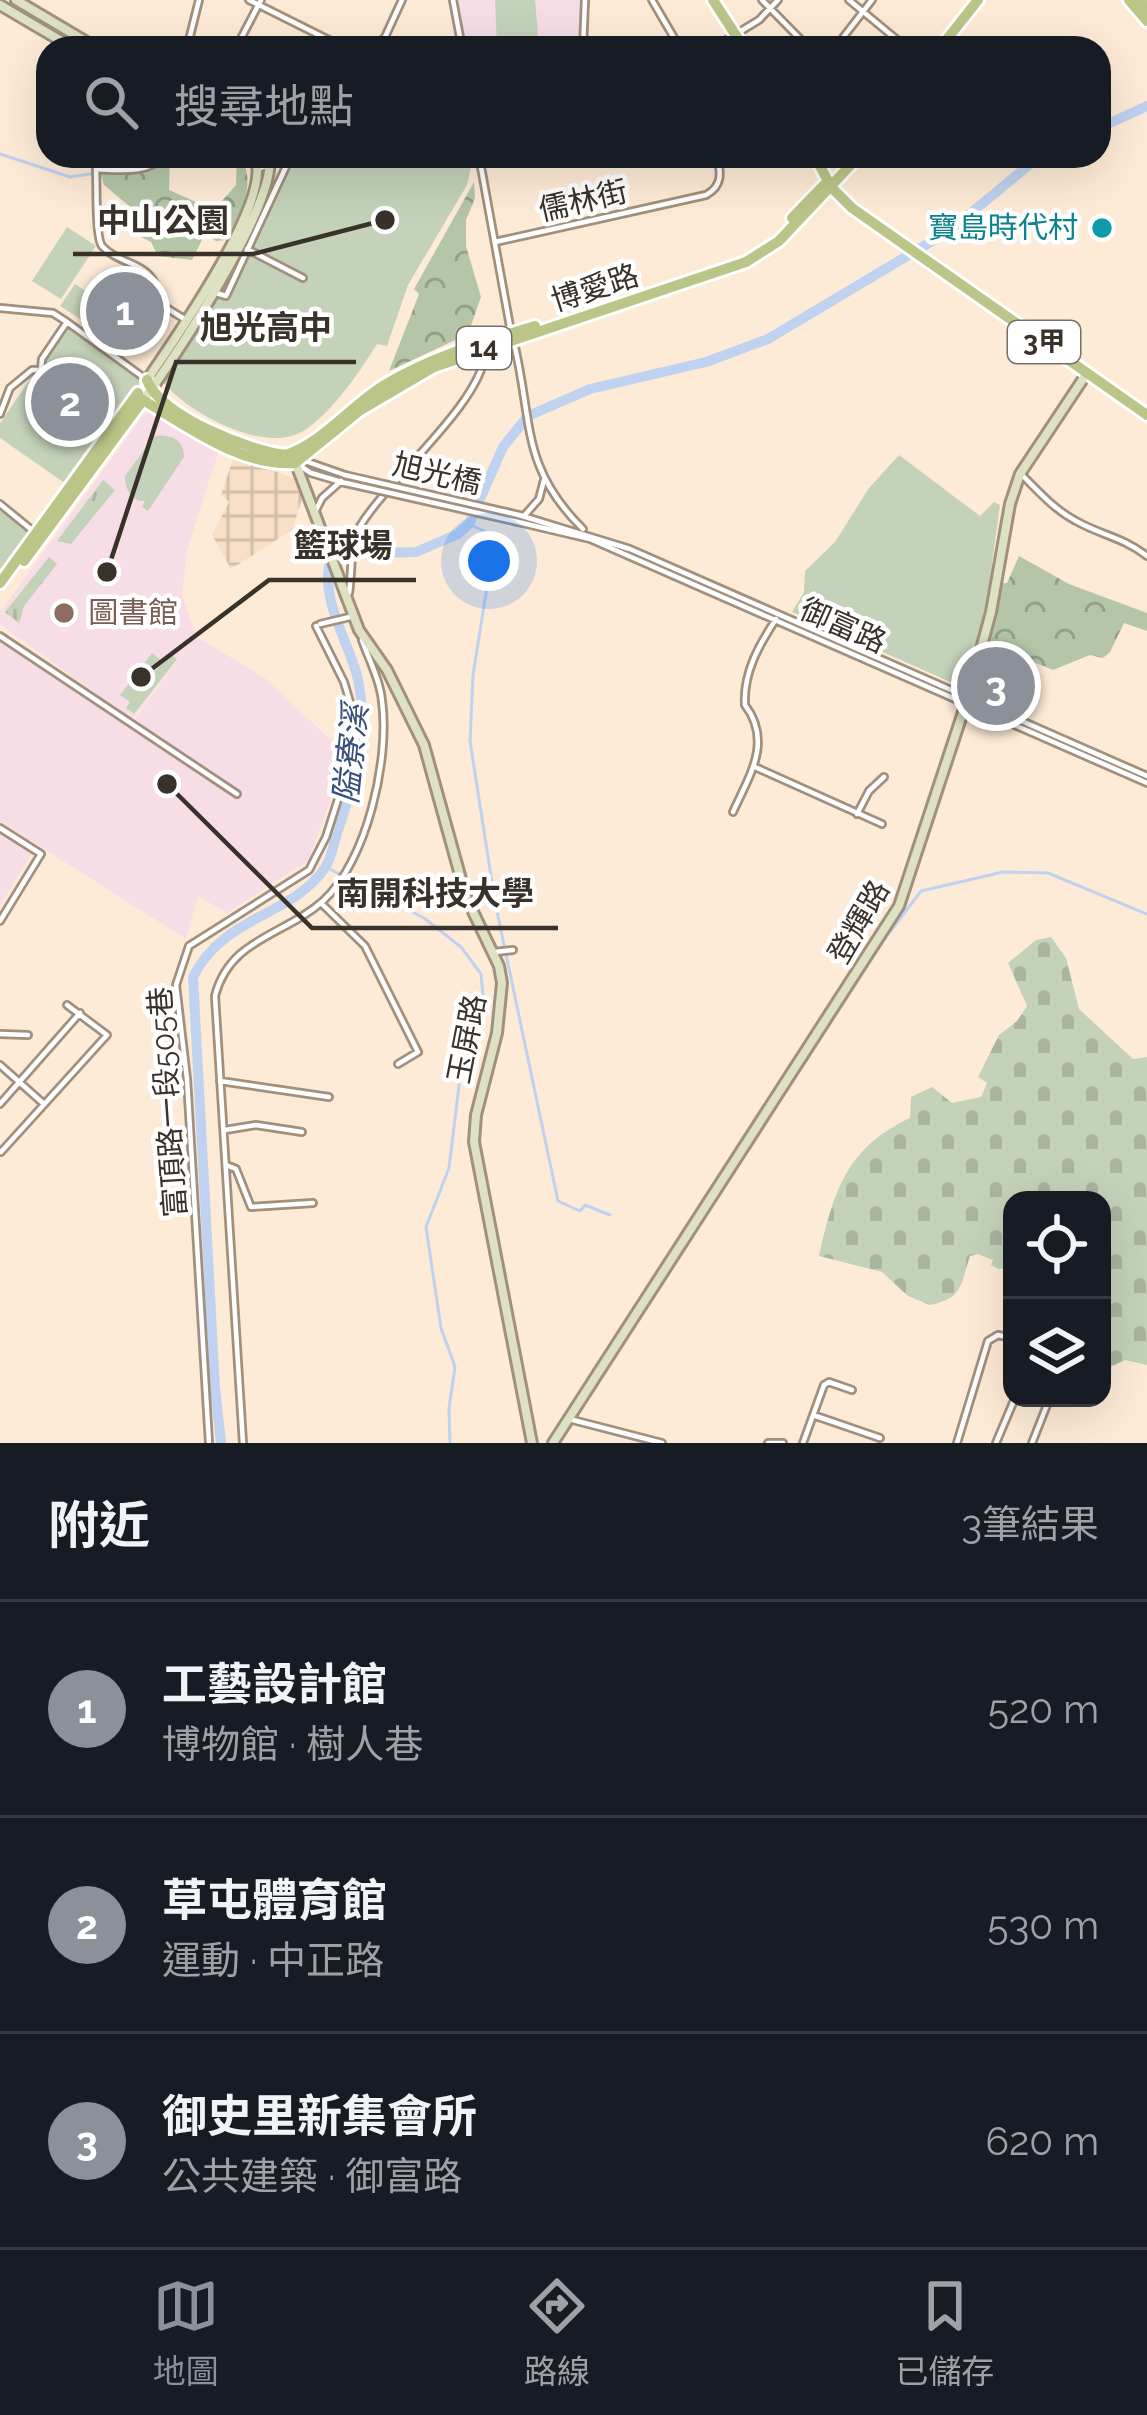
<!DOCTYPE html>
<html lang="zh-TW">
<head>
<meta charset="utf-8">
<style>
  :root { --surface:#171b24; --page:#242831; --text:#f1f3f6; --muted:#9ea1a6; --line:#363941; --accent:#8c9099 }
  body { margin:0; font-family:Raleway,"Noto Sans TC",sans-serif; background:var(--page); color:var(--text) }
  .controls { position:absolute; right:36px; bottom:36px; display:grid; overflow:hidden; border-radius:24px; box-shadow:0 12px 48px #0002 }
  .controls button { width:108px; height:108px; display:grid; place-items:center; padding:0; border:0; border-bottom:3px solid var(--line); background:var(--surface); color:var(--text); font:60px sans-serif }
  .you { position:absolute; left:489px; top:561px; width:42px; height:42px; margin:-30px; border:9px solid #fff; border-radius:50%; background:#1a73e8; box-shadow:0 0 0 18px #1a73e833 }
  .badge { display:grid; place-items:center; width:78px; height:78px; border-radius:50%; background:var(--accent); color:#fff; font-size:39px; font-weight:700 }
  .pin { position:absolute; translate:-50% -50%; border:6px solid #fff; box-shadow:0 3px 12px #0006 }
  .list { margin:0; padding:0; list-style:none }
  h2 { display:flex; justify-content:space-between; align-items:center; height:156px; margin:0; padding:0 48px; font-size:51px }
  h2 small { font-size:39px; font-weight:400; color:var(--muted) }
  .list li { display:grid; grid-template-columns:78px 1fr auto; gap:36px; align-items:center; box-sizing:border-box; height:216px; padding:0 48px; border-top:3px solid var(--line) }
  .list b { display:block; font-size:45px; white-space:nowrap }
  .list p { margin:0; font-size:39px; white-space:nowrap; color:var(--muted) }
  .list em { font-size:39px; font-style:normal; color:var(--muted) }
  .icon { flex:none; width:66px; height:66px; fill:none; stroke:currentColor; stroke-width:2; stroke-linecap:round; stroke-linejoin:round }
  .map { position:relative; flex:none; width:1147px; height:1443px; overflow:hidden }
  .search { position:absolute; background:var(--surface); box-shadow:0 12px 48px #0002; left:36px; right:36px; top:36px; height:132px; display:flex; align-items:center; gap:30px; box-sizing:border-box; padding:0 42px; border-radius:36px; color:var(--muted); font-size:45px }
  .sheet { height:804px; background:var(--surface) }
  nav { display:flex; justify-content:space-around; align-items:center; box-sizing:border-box; height:168px; border-top:3px solid var(--line); background:var(--surface); font-size:33px; color:var(--muted) }
  nav a { display:grid; justify-items:center; gap:6px }
  nav .on { color:var(--accent) }
  .map>svg:first-child { display:block }
  .industrial { fill:url(#industrial-grid) }
  .education { fill:#f6dde6 }
  .grass { fill:url(#grass-tufts) }
  .forest { fill:url(#forest-crowns) }
  .cemetery { fill:url(#cemetery-stones) }
  .park { fill:#c4d2b9 }
  .lines { fill:none; stroke-linecap:round; stroke-linejoin:round }
  .stream { stroke:#bfd2ef; stroke-width:3 }
  .river { stroke:#bfd2ef; stroke-width:10 }
  .street-casing { stroke:#a1907d; stroke-width:10 }
  .secondary-casing { stroke:#a1907d; stroke-width:14 }
  .primary-casing { stroke:#fff; stroke-width:16 }
  .street { stroke:#fff; stroke-width:4.5 }
  .secondary { stroke:#dee2c3; stroke-width:8 }
  .primary { stroke:#bcc588; stroke-width:10 }
  .street-bridge-casing { stroke:#a1907d; stroke-width:10; stroke-linecap:butt }
  .street-bridge { stroke:#fff; stroke-width:4.5 }
  .culture-dot { fill:#0f9aa8; stroke:#fff; stroke-width:4.5 }
  .education-dot { fill:#8d6e63; stroke:#fff; stroke-width:4.5 }
  .labels { text-anchor:middle; stroke-width:9; stroke-linejoin:round; paint-order:stroke }
  .shield { fill:#fff; stroke:#74706a; stroke-width:3 }
  .shield-label { font-size:27px; font-weight:bold; fill:#39322a }
  .street-label { font-size:30px; fill:#39322a; stroke:#fff }
  .culture-label { font-size:30px; fill:#0d838f; stroke:#fff; text-anchor:end }
  .education-label { font-size:30px; fill:#785e54; stroke:#fff; text-anchor:start }
  .water-label { font-size:33px; font-style:italic; fill:#375079; stroke:#fff }
  .leader { fill:none; stroke:#39322a; stroke-width:4.5 }
  .callout-dot { fill:#39322a; stroke:#fff; stroke-width:4.5 }
  .callout-label { font-size:33px; text-anchor:middle; font-weight:bold; fill:#39322a; stroke:#fff; stroke-width:9; stroke-linejoin:round; paint-order:stroke }
</style>
</head>
<body>
<div class="map">
<svg width="1147" height="1443" viewBox="0 0 1147 1443">
  <defs>
    <pattern id="industrial-grid" width="8" height="8" patternUnits="userSpaceOnUse" patternTransform="scale(3)"><rect width="8" height="8" fill="#f7dec4"/><path d="M0 4h8M4 0v8" fill="none" stroke="#d4bfa9"/></pattern>
    <pattern id="grass-tufts" width="24" height="20" patternUnits="userSpaceOnUse" patternTransform="scale(3)"><rect width="24" height="20" fill="#c4d2b9"/><path d="M3 7l-1-3M5 7V3M7 7l1-3M15 17l-1-3M17 17v-4M19 17l1-3" fill="none" stroke="#a9b59f"/></pattern>
    <pattern id="forest-crowns" width="20" height="18" patternUnits="userSpaceOnUse" patternTransform="scale(3)"><rect width="20" height="18" fill="#b5c6a8"/><path d="M2 6a3 3 0 1 1 6 0M12 15a3 3 0 1 1 6 0" fill="none" stroke="#94a189"/></pattern>
    <pattern id="cemetery-stones" width="16" height="16" patternUnits="userSpaceOnUse" patternTransform="scale(3)"><rect width="16" height="16" fill="#c4d2b9"/><path d="M2 7V4a2 2 0 0 1 4 0v3zM10 15v-3a2 2 0 0 1 4 0v3z" fill="#a9b59f"/></pattern>
  </defs>
  <rect width="100%" height="100%" fill="#feebd7"/>
  <!-- industrial -->
  <path class="industrial" d="M234,456l65,24 4,16 -11,34 -61,39 -19,-34 17,-33 -8,-7z"/>
  <!-- education -->
  <path class="education" d="M457,0h126l-5,48h-112z
    M145,413h8l32,16 34,21 -32,100 -5,44 13,42 70,42 74,70 -6,45 -25,68 -81,52 -29,-17 -12,43 -186,-118v-182l20,9 110,78 62,-85 -60,79 -132,-96v-12z
    M0,832l32,21 -32,53z"/>
  <!-- grass -->
  <path class="grass" d="M103,480l12,10 -44,54 -14,-3z
    M49,557l8,7 -33,42 -5,17 -14,-11z"/>
  <!-- forest -->
  <path class="forest" d="M164,156h6l-1,34 45,20 22,-25 1,-29h4c16,31 -1,56 -15,84l-10,1 -11,-7 -13,26 -34,-4 -7,-14 -40,-20 18,-16 -25,-21 -4,-14 18,-6 28,3z
    M474,182l1,16 -9,22v26l15,51 -13,37 -79,37 30,-77 -5,-5z
    M1019,556l50,28 78,29v18l-23,-8 -14,29 -7,6 -13,-3 -37,15 -64,-26 13,-61h5z"/>
  <!-- cemetery -->
  <path class="cemetery" d="M1051,937l15,21 13,51 54,50 14,-2v308l-22,-5 -23,11v-171h-90v68l-13,1 -8,-4 2,-5 -15,-6 -8,2c-9,27 -7,43 -40,49l-22,-9 -26,-24 -63,-16c15,-65 27,-108 91,-138l1,-21 21,-10 20,16 29,-6 6,-14 -9,-6 21,-42 18,-14 10,-15 -19,-43 28,-23z"/>
  <!-- park -->
  <path class="park" d="M495,0h40l4,48h-42z
    M286,156h186l1,3 -6,26 -59,100 -21,61 -10,-2c-18,29 -44,67 -72,86 -39,26 -117,-17 -142,-48l48,-74z
    M67,227l29,19 -35,53 -29,-18z
    M75,284l22,15 -14,22 -23,-15z
    M66,327l75,54 -75,103 -66,-46v-15z
    M154,436c16,-2 30,3 30,21l-36,54 -6,-4 3,-6c-14,1 -20,-13 -20,-25z
    M899,455l81,61 14,-14 6,3 -14,102 -22,81 -172,-76 12,-20 1,-21 30,-29 34,-54z
    M0,508l30,23 -30,41z
    M152,653l9,7 -19,27 27,-34 8,6 -43,55 -8,-6 4,-6 -10,-7z"/>
  <g class="lines">
    <!-- stream -->
    <path class="stream" d="M0,154l70,23 20,-3
      M469,524l26,12 -22,139 -3,66 25,161 63,299 22,10 5,-6 25,10
      M326,867l98,51 37,29 20,27 3,31 -22,56 -13,107 -23,59 15,101 14,39 -6,41 1,35
      M559,1443l325,-503 37,-49 82,-19 45,1 99,41"/>
    <!-- river -->
    <path class="river" d="M1099,128l48,-22
      M221,1443l-6,-55 -22,-411c31,-62 98,-60 132,-109 6,-9 9,-24 12,-35 18,-51 34,-108 19,-161 -10,-34 -33,-70 -27,-106l18,-12 69,-2 42,-18 11,-10 34,-77 25,-31 62,-27 116,-27 62,-23 181,-108 91,-75"/>
    <!-- street casing -->
    <g class="street-casing">
      <path id="street" d="M249,0l96,48
        M453,0l9,48
        M652,0l28,48
        M762,0l47,48
        M849,0l58,48
        M187,48l12,-48
        M236,48l25,-48
        M321,48l10,-7
        M374,48l11,-11 17,-37
        M583,48l2,-48
        M713,48l46,-28 19,-20
        M835,48l37,-48
        M164,156c-15,18 -46,14 -68,13 1,15 -1,68 6,77 21,23 54,12 58,58l26,16
        M479,156l32,176
        M259,168l13,-4 5,-8
        M495,242l211,-47c17,-9 15,-23 11,-39
        M247,249l56,29
        M213,292l13,4 65,-140
        M0,308l53,5 14,9
        M514,343c19,78 6,124 69,186
        M0,414l10,-26 22,-18h9
        M115,424l-74,-54 1,-11 25,-37 80,58
        M305,461l40,14
        M300,466l11,7 34,10
        M1023,476c17,17 32,34 53,45 27,15 44,15 71,35
        M0,504l33,27
        M315,512l7,-14 19,-17
        M519,515l111,34 517,227
        M524,516l15,-17 5,-19
        M518,522l72,17 557,244
        M349,593c3,-19 1,-47 10,-65 27,-47 121,-123 126,-174
        M320,624l34,-8
        M0,636l237,158
        M755,767l127,57
        M733,812c16,-36 40,-70 12,-107 -2,-32 14,-60 31,-86
        M857,814l12,-23 15,-14
        M0,828l41,26 -41,67
        M321,903l44,43 53,106 -20,12
        M495,952l18,-2
        M0,1034l28,1
        M0,1065l44,39
        M220,1081l109,16
        M0,1104l80,-91
        M225,1130l31,-5 46,7
        M1,1152l106,-117 -40,-30
        M226,1165l10,4 15,38 62,-4
        M813,1415l67,23
        M569,1419l93,24
        M209,1443l-22,-364 -11,-94 13,-39 120,-76 17,-33 15,-47 11,-81 -8,-27 -28,-56
        M243,1443l-28,-447c15,-58 69,-60 108,-95 44,-40 67,-142 59,-200 -2,-21 -13,-41 -20,-61
        M768,1443h15
        M803,1443l21,-58 5,-3 23,8
        M957,1443l31,-102 10,-6 14,3
        M996,1443l19,-45
        M1032,1443l15,-38"/>
    </g>
    <!-- secondary casing -->
    <g class="secondary-casing">
      <path id="secondary" d="M16,0l81,48
        M0,5l73,43
        M147,380c25,-37 130,-185 107,-224
        M143,400c30,-38 136,-200 126,-244
        M294,459l65,171 28,40 37,75 42,152 33,69 3,17 -5,50 -21,82 -2,27 58,301
        M553,1443l346,-537 69,-209 23,-85 19,-108 10,-30 67,-101"/>
    </g>
    <!-- primary casing -->
    <g class="primary-casing">
      <path id="primary" d="M713,0l31,48
        M1129,0l18,21
        M1140,0l7,8
        M940,48l38,-48
        M815,156l16,31 21,21 295,207
        M792,218l33,-34
        M147,380c13,36 103,71 139,75 38,-13 65,-50 100,-71 47,-28 97,-42 149,-58
        M136,396c46,26 102,71 159,67l64,-52 75,-44 312,-105 33,-21 80,-85
        M24,561l119,-161
        M0,583l138,-190"/>
    </g>
    <!-- street -->
    <use href="#street" class="street"/>
    <!-- secondary -->
    <use href="#secondary" class="secondary"/>
    <!-- primary -->
    <use href="#primary" class="primary"/>
    <!-- street-bridge casing -->
    <g class="street-bridge-casing">
      <path id="street-bridge" d="M345,475l174,40
        M346,483l172,39"/>
    </g>
    <!-- street-bridge -->
    <use href="#street-bridge" class="street-bridge"/>
  </g>
  <!-- markers -->
  <circle class="culture-dot" cx="1102" cy="228" r="12"/>
  <circle class="education-dot" cx="64" cy="613" r="12"/>
  <g class="labels">
    <!-- shield labels -->
    <g class="shield">
      <rect x="1008" y="321" width="72" height="42" rx="9"/>
      <rect x="457" y="327" width="54" height="42" rx="9"/>
    </g>
    <g class="shield-label">
      <text x="1044" y="351">3甲</text>
      <text x="484" y="357">14</text>
    </g>
    <!-- street labels -->
    <g class="street-label">
      <text transform="translate(583 201) rotate(-13)" y="10">儒林街</text>
      <text transform="translate(595 288) rotate(-18)" y="10">博愛路</text>
      <text transform="translate(437 474) rotate(13)" y="10">旭光橋</text>
      <text transform="translate(843 626) rotate(24)" y="10">御富路</text>
      <text transform="translate(859 922) rotate(-60)" y="10">登輝路</text>
      <text transform="translate(467 1039) rotate(-79)" y="10">玉屏路</text>
      <text transform="translate(168 1102) rotate(-94)" y="10">富頂路一段505巷</text>
    </g>
    <!-- culture labels -->
    <g class="culture-label">
      <text x="1078" y="238">寶島時代村</text>
    </g>
    <!-- education labels -->
    <g class="education-label">
      <text x="88" y="623">圖書館</text>
    </g>
    <!-- water labels -->
    <g class="water-label">
      <text transform="translate(350 754) rotate(-84)" y="12">隘寮溪</text>
    </g>
  </g>
  <!-- callouts -->
  <path class="leader" d="M385 220L253 254H73M107 572L176 362H356M141 677L269 580H416M167 784L312 928H558"/>
  <g class="callout-dot">
    <circle cx="385" cy="220" r="12"/>
    <circle cx="107" cy="572" r="12"/>
    <circle cx="141" cy="677" r="12"/>
    <circle cx="167" cy="784" r="12"/>
  </g>
  <g class="callout-label">
    <text x="163" y="232">中山公園</text>
    <text x="266" y="339">旭光高中</text>
    <text x="343" y="557">籃球場</text>
    <text x="435" y="905">南開科技大學</text>
  </g>
</svg>
<div class="controls">
<button><svg class="icon" aria-label="locate" viewBox="0 0 24 24"><circle cx="12" cy="12" r="6"/><path d="M12 2v4M12 18v4M2 12h4M18 12h4"/></svg></button>
<button><svg class="icon" aria-label="layers" viewBox="0 0 24 24"><path d="M12 4l9 5-9 5-9-5zM3 14l9 5 9-5"/></svg></button>
</div>
<div class="you"></div>
<div class="pin badge" style="left:125px;top:311px">1</div>
<div class="pin badge" style="left:70px;top:402px">2</div>
<div class="pin badge" style="left:996px;top:686px">3</div>
<div class="search"><svg class="icon" aria-label="search" viewBox="0 0 24 24"><circle cx="10" cy="10" r="6"/><path d="M15 15l6 6"/></svg>搜尋地點</div>
</div>
<section class="sheet">
<h2>附近<small>3筆結果</small></h2>
<ul class="list">
<li><span class="badge">1</span><div><b>工藝設計館</b><p>博物館 · 樹人巷</p></div><em>520 m</em></li>
<li><span class="badge">2</span><div><b>草屯體育館</b><p>運動 · 中正路</p></div><em>530 m</em></li>
<li><span class="badge">3</span><div><b>御史里新集會所</b><p>公共建築 · 御富路</p></div><em>620 m</em></li>
</ul>
</section>
<nav>
<a class="on"><svg class="icon" aria-label="map" viewBox="0 0 24 24"><path d="M3 6l6-2 6 2 6-2v14l-6 2-6-2-6 2zM9 4v14M15 6v14"/></svg>地圖</a>
<a><svg class="icon" aria-label="directions" viewBox="0 0 24 24"><path d="M12 3l9 9-9 9-9-9zM9 14v-3h6M13 9l2 2-2 2"/></svg>路線</a>
<a><svg class="icon" aria-label="saved" viewBox="0 0 24 24"><path d="M7 4h10v16l-5-4-5 4z"/></svg>已儲存</a>
</nav>
</body>
</html>
